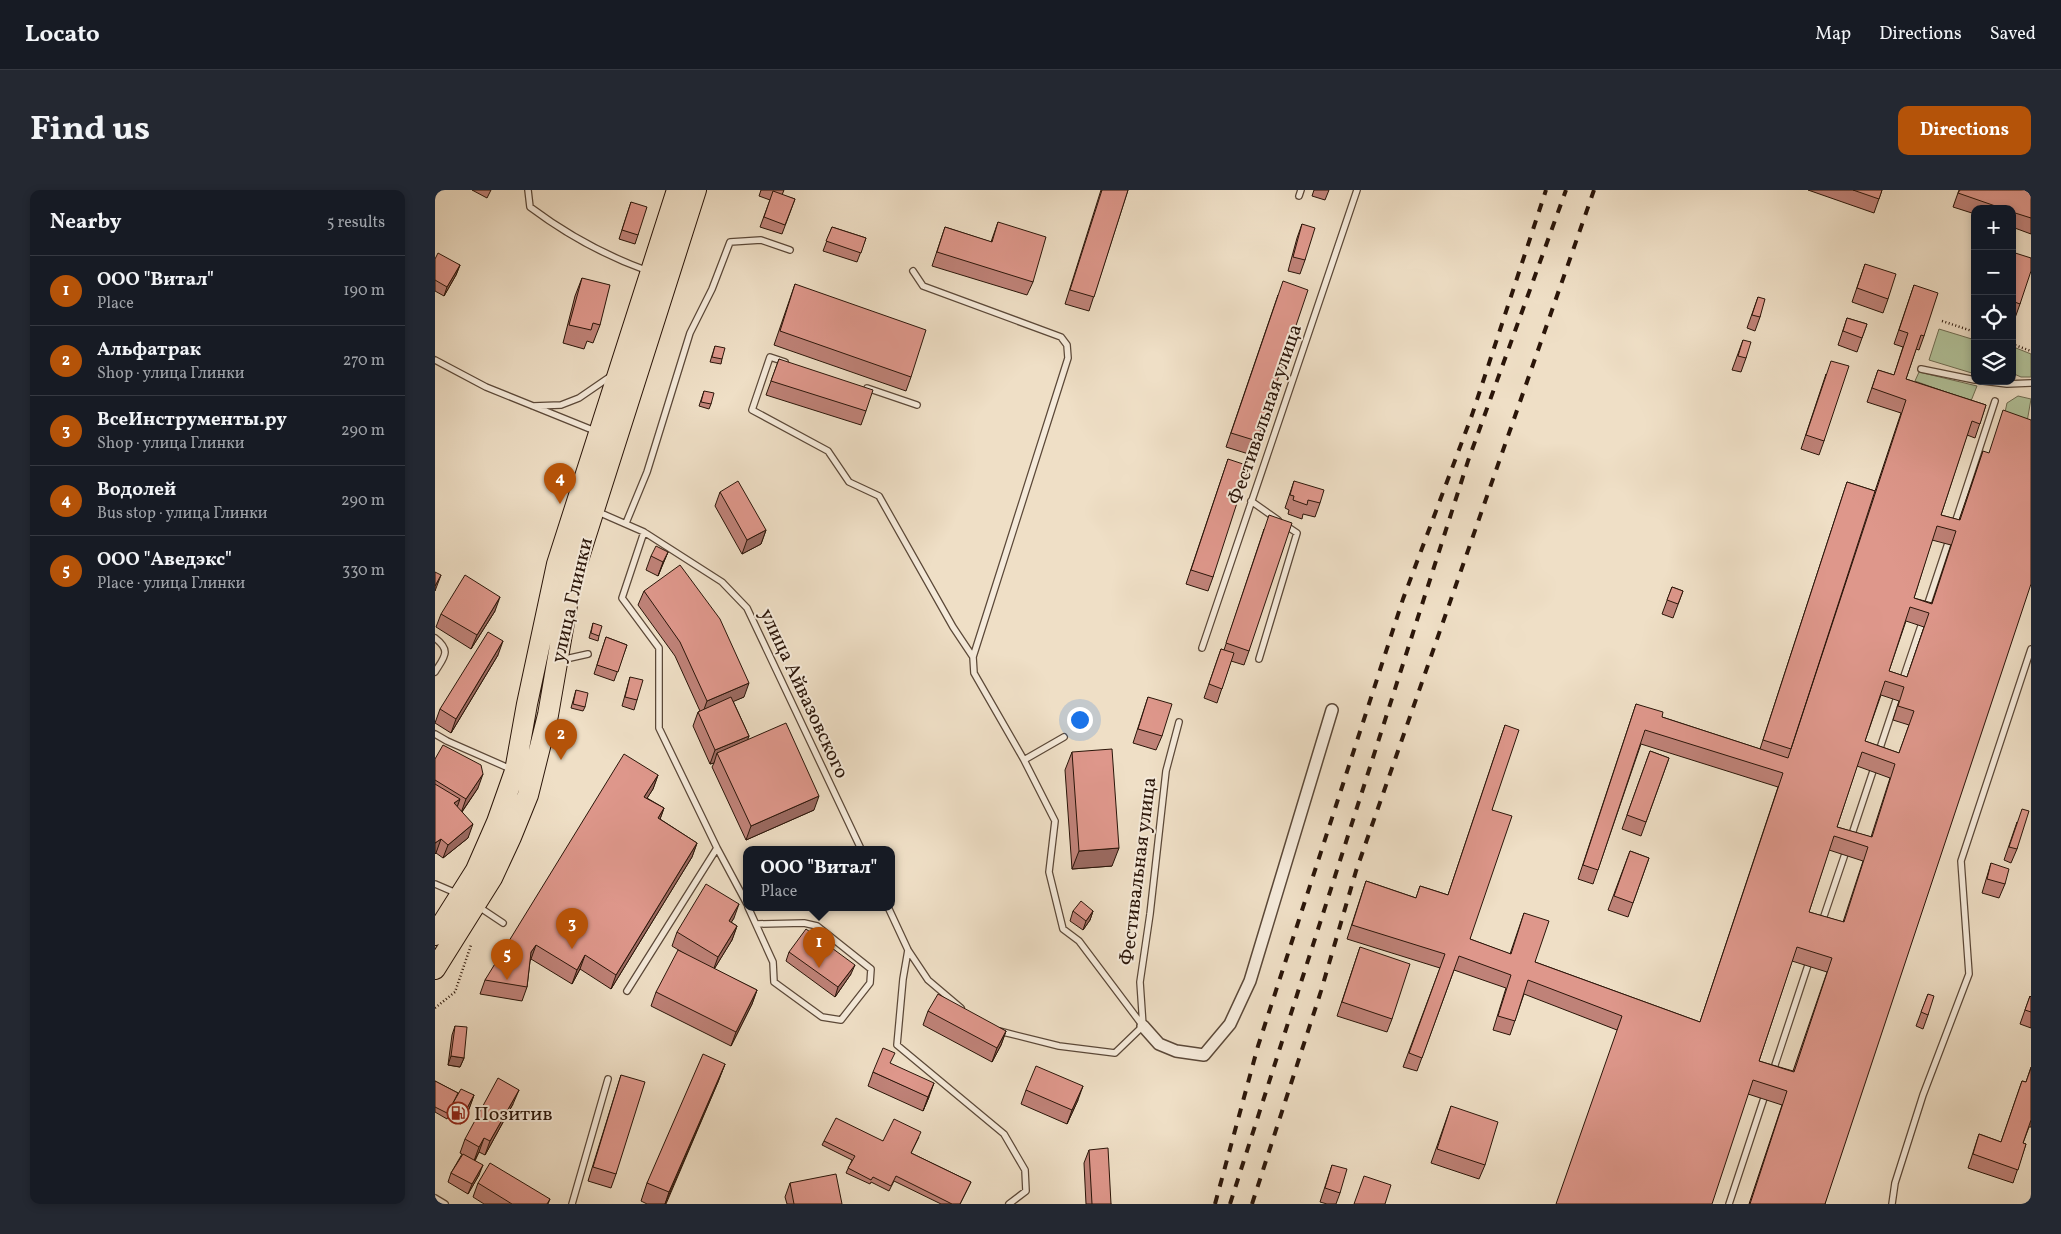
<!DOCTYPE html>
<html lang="en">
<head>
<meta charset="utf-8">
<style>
  :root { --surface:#171b24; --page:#242831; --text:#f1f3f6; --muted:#9ea1a6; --line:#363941; --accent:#b45309 }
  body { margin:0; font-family:Vollkorn,serif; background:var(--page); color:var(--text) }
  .controls { position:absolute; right:15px; top:15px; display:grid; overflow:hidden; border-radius:10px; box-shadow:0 2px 8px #0003 }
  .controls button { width:45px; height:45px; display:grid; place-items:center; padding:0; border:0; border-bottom:1px solid var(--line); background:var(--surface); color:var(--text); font:25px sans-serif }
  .you { position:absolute; left:644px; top:529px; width:18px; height:18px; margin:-12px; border:4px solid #fff; border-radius:50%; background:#1a73e8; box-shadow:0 0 0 8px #1a73e833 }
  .badge { display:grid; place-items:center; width:32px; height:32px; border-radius:50%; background:var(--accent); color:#fff; font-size:16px; font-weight:700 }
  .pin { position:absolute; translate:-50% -41px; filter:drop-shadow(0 1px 2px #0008) }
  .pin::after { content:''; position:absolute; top:26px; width:18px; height:15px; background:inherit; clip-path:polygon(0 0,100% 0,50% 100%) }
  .popup { position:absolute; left:308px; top:656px; width:152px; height:65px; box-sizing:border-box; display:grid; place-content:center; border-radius:10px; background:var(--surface); filter:drop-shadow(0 1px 4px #0005); font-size:16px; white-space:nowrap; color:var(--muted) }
  .popup b { font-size:19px; color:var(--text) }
  .popup::after { content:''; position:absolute; left:50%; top:100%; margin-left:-10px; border:10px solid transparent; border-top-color:var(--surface) }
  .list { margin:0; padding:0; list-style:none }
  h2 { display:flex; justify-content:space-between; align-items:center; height:65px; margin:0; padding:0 20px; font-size:21px }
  h2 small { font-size:16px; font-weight:400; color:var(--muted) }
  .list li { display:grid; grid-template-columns:32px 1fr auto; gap:15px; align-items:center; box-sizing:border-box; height:70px; padding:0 20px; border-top:1px solid var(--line) }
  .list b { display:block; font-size:19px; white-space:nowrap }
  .list p { margin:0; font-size:16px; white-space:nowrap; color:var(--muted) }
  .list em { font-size:16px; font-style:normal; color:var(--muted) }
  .icon { flex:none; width:28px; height:28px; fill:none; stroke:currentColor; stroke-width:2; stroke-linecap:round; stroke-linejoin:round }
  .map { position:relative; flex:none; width:1596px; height:1014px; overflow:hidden; border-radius:10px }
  header { display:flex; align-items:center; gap:30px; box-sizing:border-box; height:70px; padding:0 25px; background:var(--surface); border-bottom:1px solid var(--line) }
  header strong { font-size:24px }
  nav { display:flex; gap:28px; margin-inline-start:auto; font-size:18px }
  .intro { display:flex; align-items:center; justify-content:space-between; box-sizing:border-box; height:120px; padding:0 30px }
  h1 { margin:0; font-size:35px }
  .button { padding:12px 22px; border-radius:10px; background:var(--accent); color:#fff; font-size:18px; font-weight:700 }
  main { display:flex; gap:30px; padding:0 30px }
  aside { flex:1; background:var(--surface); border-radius:10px; box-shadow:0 2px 8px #0003 }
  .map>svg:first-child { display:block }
  .green { fill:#b2c39b; stroke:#6e6c52 }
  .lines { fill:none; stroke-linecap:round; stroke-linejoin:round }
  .service-casing { stroke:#5b4838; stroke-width:8 }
  .minor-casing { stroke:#5b4838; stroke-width:14 }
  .trunk-casing { stroke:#2a1509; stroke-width:22 }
  .path { stroke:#2a1509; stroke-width:2.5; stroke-dasharray:1 2.5; stroke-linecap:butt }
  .service { stroke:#f5eada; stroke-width:5.5 }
  .minor { stroke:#f5eada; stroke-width:11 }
  .trunk { stroke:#efdfc6; stroke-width:20 }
  .rail { stroke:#2a1509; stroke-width:4; stroke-dasharray:9 9; stroke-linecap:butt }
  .wall { fill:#bf8278; stroke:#2a1509; fill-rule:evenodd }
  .shaded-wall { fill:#9b6a61; stroke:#2a1509 }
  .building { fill:#de978b; stroke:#2a1509; fill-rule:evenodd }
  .labels { text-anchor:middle; stroke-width:4; stroke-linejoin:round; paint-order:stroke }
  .street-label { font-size:20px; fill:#2a1509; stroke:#f5eada }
  .poi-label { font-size:20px; fill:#2a1509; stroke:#f5eada; text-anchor:start }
</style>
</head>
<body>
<header>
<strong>Locato</strong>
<nav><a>Map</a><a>Directions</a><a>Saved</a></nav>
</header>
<div class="intro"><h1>Find us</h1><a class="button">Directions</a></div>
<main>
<aside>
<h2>Nearby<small>5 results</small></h2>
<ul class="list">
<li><span class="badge">1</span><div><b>ООО &quot;Витал&quot;</b><p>Place</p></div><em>190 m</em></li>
<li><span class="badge">2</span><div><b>Альфатрак</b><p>Shop · улица Глинки</p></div><em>270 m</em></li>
<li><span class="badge">3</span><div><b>ВсеИнструменты.ру</b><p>Shop · улица Глинки</p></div><em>290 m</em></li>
<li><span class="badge">4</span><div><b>Водолей</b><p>Bus stop · улица Глинки</p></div><em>290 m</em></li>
<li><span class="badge">5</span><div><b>ООО &quot;Аведэкс&quot;</b><p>Place · улица Глинки</p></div><em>330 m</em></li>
</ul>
</aside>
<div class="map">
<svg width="1596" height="1014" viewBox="0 0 1596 1014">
  <rect width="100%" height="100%" fill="#efdfc6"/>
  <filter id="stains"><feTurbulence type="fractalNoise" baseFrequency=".004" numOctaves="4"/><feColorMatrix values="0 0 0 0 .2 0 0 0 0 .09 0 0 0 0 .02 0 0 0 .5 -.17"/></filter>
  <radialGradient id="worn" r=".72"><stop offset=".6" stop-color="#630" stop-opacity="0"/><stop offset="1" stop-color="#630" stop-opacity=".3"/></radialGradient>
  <!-- green -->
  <path class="green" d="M1504,139l36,11v34l-46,-14z
    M1581,158l15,6v23h-10l-9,-4v-14z
    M1484,182l58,14 -6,15 -56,-20z
    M1583,206l13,3 -4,23 -23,-5 3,-14z"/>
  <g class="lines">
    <!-- service casing -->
    <g class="service-casing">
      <path id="service" d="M93,0l2,17c36,27 76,49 118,64
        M864,6l2,-6
        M478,81l10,15 138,51 6,8 1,13 -95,299
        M0,170l51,27 109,44
        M350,172l-15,-5 -18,53 76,41 21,31 30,14 74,131 20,30 1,16 50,87 40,-23
        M1486,179l54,11
        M1548,191l24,3 24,-1
        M432,198l50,17
        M98,216l28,-1 18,-7 32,-22
        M816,311l27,19
        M161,321l48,21 78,50 25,26 114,241
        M191,333l21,-51 43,-139 22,-44 18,-47 31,-2 29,10
        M1519,336l41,-125
        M1491,419l24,-72
        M0,448c17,13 9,19 0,34
        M767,458l155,-458
        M824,469l38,-126 -12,-8
        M126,470l27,-6
        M1467,492l21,-62
        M0,544l12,7 66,29
        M1443,564l20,-60
        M589,570l31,61 -6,51 14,57 16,12 64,85
        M1416,647l24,-72
        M282,658l30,56
        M0,694l21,9
        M44,717l24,16
        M313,717l25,55 1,20 48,35 19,3 29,-37 1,-14 -54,-43 -13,-3 -47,1
        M453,717l20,43 20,30 33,28
        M1387,732l25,-74
        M473,760l-5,29 -6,66 107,89 21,36 1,21 -17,13
        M192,801l90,-143 -58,-120v-80l-37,-50 22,-66
        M708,836l-3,-44 10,-68 16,-143 13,-49
        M564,841l60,15 56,7 28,-27
        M1338,881l37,-112
        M0,1008l10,6
        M137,1014l36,-125
        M1294,1014l37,-112
        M1457,1014l3,-21 28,-88 46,-121 -8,-113 70,-212"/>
    </g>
    <!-- minor casing -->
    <g class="minor-casing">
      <path id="minor" d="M708,836l16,18 17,7 28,4 26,-31 20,-43 82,-271"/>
    </g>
    <!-- trunk casing -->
    <g class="trunk-casing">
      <path id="trunk" d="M0,745l41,-65 21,-48 18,-51 12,-67 30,-140 120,-374
        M0,779l57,-91 19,-41 17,-42 20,-80 23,-133 125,-392"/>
    </g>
    <!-- path -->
    <path class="path" d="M1507,131l33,11
      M1577,154l19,7
      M0,818l20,-16 16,-47"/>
    <!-- service -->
    <use href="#service" class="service"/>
    <!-- minor -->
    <use href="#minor" class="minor"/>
    <!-- trunk -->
    <use href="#trunk" class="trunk"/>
    <!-- rail -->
    <path class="rail" d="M780,1014l43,-158 145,-447 69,-184 74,-225
      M795,1014l238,-743 98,-271
      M817,1014l69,-213 35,-120 238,-681"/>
  </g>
  <!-- wall -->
  <path class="wall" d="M37,0h19l-4,8z
    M326,0h23l-2,5 13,4 -13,35 -22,-7 10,-27 -11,-4z
    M666,0h27l-39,121 -24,-7z
    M879,0h15l-4,10 -13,-4z
    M1373,0h74l-8,23z
    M1524,0h72v44l-19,-7v-18h-37v5l-22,-7z
    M196,12l7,33 -3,9 -16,-5z
    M563,32l35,60 -6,13 -95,-29 13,-39 46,15z
    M867,34l3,36 -5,14 -12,-3 9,-33z
    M397,37l34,11 -9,24 -34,-11z
    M1577,62l8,52 -5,14 -3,-1z
    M0,69l25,6 -4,10 -12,21 -9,-5z
    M1430,74l23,35 -5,14 -31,-11z
    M147,88l18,47 -7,18 -6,-2 -3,8 -21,-6 12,-47z
    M360,94l116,93 -5,14 -132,-46z
    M1479,95l10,51 -5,14 -3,-1 -10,30 80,26 -11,33 -8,-3 -26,80 18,5 24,-69 -158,753h-76l33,-99 -34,-11 -131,-64 -93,-36 -14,41 -17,-5 13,-42 -52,-18 -37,101 -14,-4 37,-99 -93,-29 19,-58 50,17 4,-12 28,9 57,-170 -13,85 -22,129 40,15 14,-41 11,49 165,60 78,-235 -137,-43 -48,140 -15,-5 58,-175 26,13 98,32 87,-267 28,9 26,-78 -34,-11 11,-32 16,5 9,-28 -9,-3zM1497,350l19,5 -19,58 -18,-5zM1471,431l18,6 -17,50 -18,-6zM1446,505l18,6 -6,19 16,5 -10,28 -34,-12zM1422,576l33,12 -19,59 -34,-10zM1394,660l34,11 -20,61 -34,-10zM1357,771l35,11 -34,99 -34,-10z
    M843,105l-21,146 -5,14 -26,-8z
    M1323,107l2,20 -5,14 -8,-3z
    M1412,128l20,6 -10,28 -19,-7z
    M1308,150l3,18 -5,14 -9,-2z
    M280,156l7,13 -1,5 -11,-2z
    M344,169l87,52 -5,14 -95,-30z
    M1391,184l-2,67 -5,14 -18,-6z
    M269,201l7,13 -2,5 -10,-3z
    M793,269l-15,118 -5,14 -22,-7z
    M859,291l26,22 -5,14 -12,-3 -1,5 -14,-5 1,-4 -4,-2z
    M285,302l46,38 -5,14 -19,10 -27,-48z
    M829,339l-15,122 -5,14 -13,-4 -14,42 -13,-5 17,-49 3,1z
    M233,362l-10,24 -12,-6 5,-14z
    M1237,397l11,4 -10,27 -11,-4z
    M209,401l100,106 -11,4 16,35 -2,4 67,70 -68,30 -34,-73 2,-4 -4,1 -17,-38 5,-14 2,-1 -25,-55 -37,-51z
    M60,421l-24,38 -35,-22 5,-13z
    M158,433l6,13 -1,5 -9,-3z
    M171,447l21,8 -13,36 -20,-7z
    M63,465l-47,78 -16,-10 5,-14z
    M195,487l7,23 -3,10 -12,-4z
    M141,500l9,17 -2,4 -12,-3z
    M713,507l14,39 -6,14 -23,-7z
    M1215,561l19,7 -28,78 -19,-7z
    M637,562l40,114 -40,3 -7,-99z
    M0,569l43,29 -16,24 6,26 -25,20 -7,-5 -1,1z
    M223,585l-5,14 -6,9 17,10 -4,11 37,24 -5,14 -81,132 -31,-20 -8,15 -41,-25 -1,2 -3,26 -5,14 -42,-7 5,-14z
    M1582,632v27l-6,14 -7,-3z
    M1195,661l19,7 -21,59 -20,-7z
    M1556,673l14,21 -6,14 -17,-5z
    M638,721h20l-3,9 -7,10 -13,-9z
    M299,728l-3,4 6,4 -5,14 -18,29 43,21 -5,14 -21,42 -80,-40 5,-14 34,-35 -18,-11 5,-14z
    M925,757l32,72 -5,13 -50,-16z
    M354,762l62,22 -16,23 -49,-36z
    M1493,804v21l-5,14 -7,-3z
    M1595,806l1,1v31l-11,-4z
    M493,821l78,20 -5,14 -9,17 -69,-37z
    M20,836l9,32 -4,9 -12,-2 4,-30z
    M290,874l-7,18 -52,122h-19l-6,-3 6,-18z
    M1596,877v60h-2l-6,16 3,1 -13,39 -45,-15 11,-34 22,8 21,-61 4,1z
    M438,882l56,25 -6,14 -55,-25z
    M186,885l-5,99 -5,14 -23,-7z
    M0,891l23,12 16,2 -5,14 -8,15 -13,-7 -1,2 -12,-7z
    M591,900l52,10 -11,24 -46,-20z
    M78,914l-28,51 -6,-3 -4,9 4,14 -11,19 -20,-12 3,-9 11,-19 -2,-1 5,-14z
    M1016,916l34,59 -6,14 -48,-16z
    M484,947l-8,16 60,29 -11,22h-19l-47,-23 -5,10 -18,-9 -1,2 -24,-11 6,-13 -30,-15 2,-4h59z
    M654,960l22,54h-25l-2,-41z
    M897,975l8,28 -4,11h-9l-7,-2z
    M43,993l72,16 -2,5h-64l-11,-7z
    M355,993l52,21h-55l-2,-7z"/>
  <!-- shaded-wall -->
  <path class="shaded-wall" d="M25,75l-4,10 -12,21 3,-9z
    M331,340l-5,14 -19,10 5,-14z
    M233,362l-6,14 -4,10 5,-14z
    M6,385l-6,16v-5z
    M65,407l-5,14 -24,38 6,-14z
    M68,451l-5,14 -47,78 5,-14z
    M314,493l-5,14 -42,18 5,-14z
    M314,546l-5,13 -27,4 -3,10 -4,1 5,-14z
    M48,584l-5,14 -17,25 5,-14z
    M223,585l-5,14 -14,22 5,-14z
    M384,606l-5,14 -68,30 5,-14z
    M25,609l-5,14 -1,-10z
    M229,618l-5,14 -1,-4z
    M38,634l-5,14 -25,20 5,-13z
    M6,649l-5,14 -1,1v-11z
    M262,653l-5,14 -81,132 5,-14z
    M684,658l-7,18 -40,3 7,-18z
    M304,714l-5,14 -10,16 5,-13z
    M658,721l-3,9 -7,10 3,-9z
    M302,736l-5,14 -19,31 5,-14z
    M101,755l-5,14 -5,7 5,-14z
    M150,765l-5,14 -8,15 5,-14z
    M420,775l-4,9 -16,23 3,-10z
    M322,800l-5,14 -21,42 5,-14z
    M571,841l-5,14 -9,17 5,-14z
    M16,866l13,2 -4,9 -12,-2z
    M290,874l-7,18 -53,122 4,-12z
    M499,893l-5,14 -6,14 5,-14z
    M648,896l-5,14 -11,24 5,-14z
    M84,900l-6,14 -28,51 5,-14z
    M39,905l-5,14 -8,15 5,-14z
    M49,948l-5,14 -5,9 5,-14z
    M48,975l-4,10 -11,19 4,-10z"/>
  <!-- building -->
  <path class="building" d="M667,0h26l-34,107 -24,-7z
    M1418,0h29l-3,9z
    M1525,0h71v28l-19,-6v-3h-8l-46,-16z
    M338,1l22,8 -10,26 -21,-8z
    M196,12l16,5 -9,28 -16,-5z
    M563,32l48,15 -13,45 -96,-30 8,-25 47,15z
    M867,34l13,4 -10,32 -12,-3z
    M397,37l34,11 -5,15 -35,-12z
    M1577,62l19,6v13l-11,33 -8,-3z
    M3,63l22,12 -13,22 -12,-7v-21z
    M1430,74l31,10 -8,25 -31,-11z
    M147,88l28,7 -10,40 -7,-2 -2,7 -22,-5z
    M848,91l25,9 -51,151 -26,-8z
    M360,94l131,46 -15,47 -131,-46z
    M1479,95l24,8 -14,43 -3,-1 -15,44 80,26 -6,19 -8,-3 -31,94 19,5 23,-69 6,2 14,-43 28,10v164l-206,620h-75l37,-113 -34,-11 -41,124h-156l66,-188 -94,-36 -13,41 -17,-5 13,-41 -52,-19 -37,102 -13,-5 36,-99 -93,-29 14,-44 50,17 4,-12 28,9 57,-170 14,5 -27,80 20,6 -42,123 41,15 13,-41 25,8 -14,41 165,60 83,-249 -138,-43 -47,140 -15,-5 53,-161 27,8 -1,5 126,41 118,-358 -34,-12 6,-18 16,5 14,-42 -9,-3zM1502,336l19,5 -24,73 -18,-6zM1475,417l19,6 -22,64 -18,-6zM1450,491l19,6 -6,19 16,5 -15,42 -34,-12zM1427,562l33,12 -23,73 -35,-10zM1399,646l34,11 -24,75 -35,-10zM1362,757l35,11 -38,114 -35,-11z
    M1323,107l7,2 -5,18 -8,-2z
    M1412,128l20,6 -5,14 -19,-7z
    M1308,150l8,2 -5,16 -8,-2z
    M280,156l10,2 -3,11 -10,-2z
    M344,169l94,31 -7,21 -95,-30z
    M1396,171l18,5 -25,75 -18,-6z
    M269,201l10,2 -3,11 -10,-2z
    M793,269l21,7 -36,111 -22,-7z
    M303,291l28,49 -19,10 -27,-48z
    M859,291l30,9 -4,13 -12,-3 -1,5 -14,-5 1,-4 -4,-1z
    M1412,292l28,9 -84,258 -28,-9z
    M834,325l23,8 -43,128 -23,-8z
    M221,356l12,6 -5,10 -12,-6z
    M245,375l40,54 29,64 -42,18 -27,-59 -36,-51z
    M0,382l6,3 -6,11z
    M30,385l35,22 -23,38 -36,-21z
    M1237,397l11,4 -5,13 -11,-4z
    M158,433l9,3 -3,10 -8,-3z
    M53,442l15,9 -47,78 -16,-10z
    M171,447l21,8 -9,27 -21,-7z
    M786,459l13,4 -12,36 -13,-5z
    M195,487l13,3 -6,20 -12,-3z
    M141,500l12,3 -3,14 -12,-3z
    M296,507l18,39 -34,14 -17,-38z
    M713,507l24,7 -10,32 -24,-7z
    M351,533l33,73 -68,30 -34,-73z
    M8,555l38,20 2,9 -17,25 -31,-19v-21z
    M677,559l7,99 -40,3 -7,-99z
    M1215,561l19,7 -23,64 -19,-7z
    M189,564l34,21 -14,22 20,11 -6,10 39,25 -81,132 -31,-20 -8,15 -41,-25 -5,7 -4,35 -42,-7z
    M0,594l25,15 -6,4 19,21 -25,21 -7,-6 -6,4z
    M1587,619l7,2 -12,38 -8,-2z
    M1195,661l19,7 -16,45 -19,-7z
    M1556,673l18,6 -4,15 -18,-5z
    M271,694l33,20 -10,17 8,5 -19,31 -41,-25z
    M646,711l12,10 -7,10 -13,-10z
    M371,739l49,36 -17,22 -49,-35z
    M925,757l50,17 -18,55 -50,-17z
    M243,760l79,40 -21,42 -80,-40z
    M503,804l68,37 -9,17 -69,-37z
    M1493,804l6,2 -6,19 -7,-3z
    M1595,806l1,1v15l-6,-2z
    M20,836l12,1 -3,31 -13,-2z
    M448,858l12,5 -5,10 44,20 -6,14 -55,-25z
    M268,864l22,10 -56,128 -22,-9z
    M601,876l47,20 -11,24 -46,-20z
    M1596,878v52l-8,23 3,1 -8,26 -45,-16 6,-20 22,8 21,-61 4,1z
    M186,885l24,7 -29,92 -23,-7z
    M63,888l21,12 -29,51 -6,-3 -5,9 -14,-8z
    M0,891l23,12 -5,10 -4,11 -14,-7z
    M26,899l13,6 -8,15 -13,-7z
    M1016,916l47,16 -13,43 -48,-16z
    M401,928l47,23 11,-22 27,13 -10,21 60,29 -11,22h-8l-56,-28 -5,10 -18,-9 -2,3 -23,-12 7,-12 -31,-15z
    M673,958l3,56h-19l-3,-54z
    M28,964l20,11 -11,19 -21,-11z
    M55,973l60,36 -3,5h-35l-34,-21z
    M897,975l15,4 -7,24 -15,-5z
    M401,984l6,30h-48l-4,-21z
    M929,986l27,9 -6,19h-31z"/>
  <!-- icons -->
  <defs>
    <g id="fuel-ring" transform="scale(1.125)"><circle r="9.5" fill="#f5eada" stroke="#8f2418" stroke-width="1.5"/><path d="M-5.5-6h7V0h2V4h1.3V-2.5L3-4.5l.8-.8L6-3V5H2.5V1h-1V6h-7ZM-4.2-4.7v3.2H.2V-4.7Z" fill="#8f2418"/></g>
  </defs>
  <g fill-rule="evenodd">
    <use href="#fuel-ring" x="23" y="923"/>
  </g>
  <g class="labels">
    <!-- street labels -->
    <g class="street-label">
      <text transform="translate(829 224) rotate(-71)" y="7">Фестивальная улица</text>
      <text transform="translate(136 410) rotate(-77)" y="7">улица Глинки</text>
      <text transform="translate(370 503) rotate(65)" y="7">улица Айвазовского</text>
      <text transform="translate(702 681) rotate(-83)" y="7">Фестивальная улица</text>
    </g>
    <!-- poi labels -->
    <g class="poi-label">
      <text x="39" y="930">Позитив</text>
    </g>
  </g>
  <rect width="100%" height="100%" filter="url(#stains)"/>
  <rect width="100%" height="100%" fill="url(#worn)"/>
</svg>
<div class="controls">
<button>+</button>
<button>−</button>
<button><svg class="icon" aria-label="locate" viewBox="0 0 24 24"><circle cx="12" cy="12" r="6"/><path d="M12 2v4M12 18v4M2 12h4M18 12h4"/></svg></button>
<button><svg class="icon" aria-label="layers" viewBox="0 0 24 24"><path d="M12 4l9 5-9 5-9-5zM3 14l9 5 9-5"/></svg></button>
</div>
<div class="you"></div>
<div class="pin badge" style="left:384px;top:778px">1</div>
<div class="popup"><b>ООО &quot;Витал&quot;</b>Place</div>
<div class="pin badge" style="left:126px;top:570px">2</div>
<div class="pin badge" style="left:137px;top:759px">3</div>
<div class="pin badge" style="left:125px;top:314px">4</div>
<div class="pin badge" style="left:72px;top:790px">5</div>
</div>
</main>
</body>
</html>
